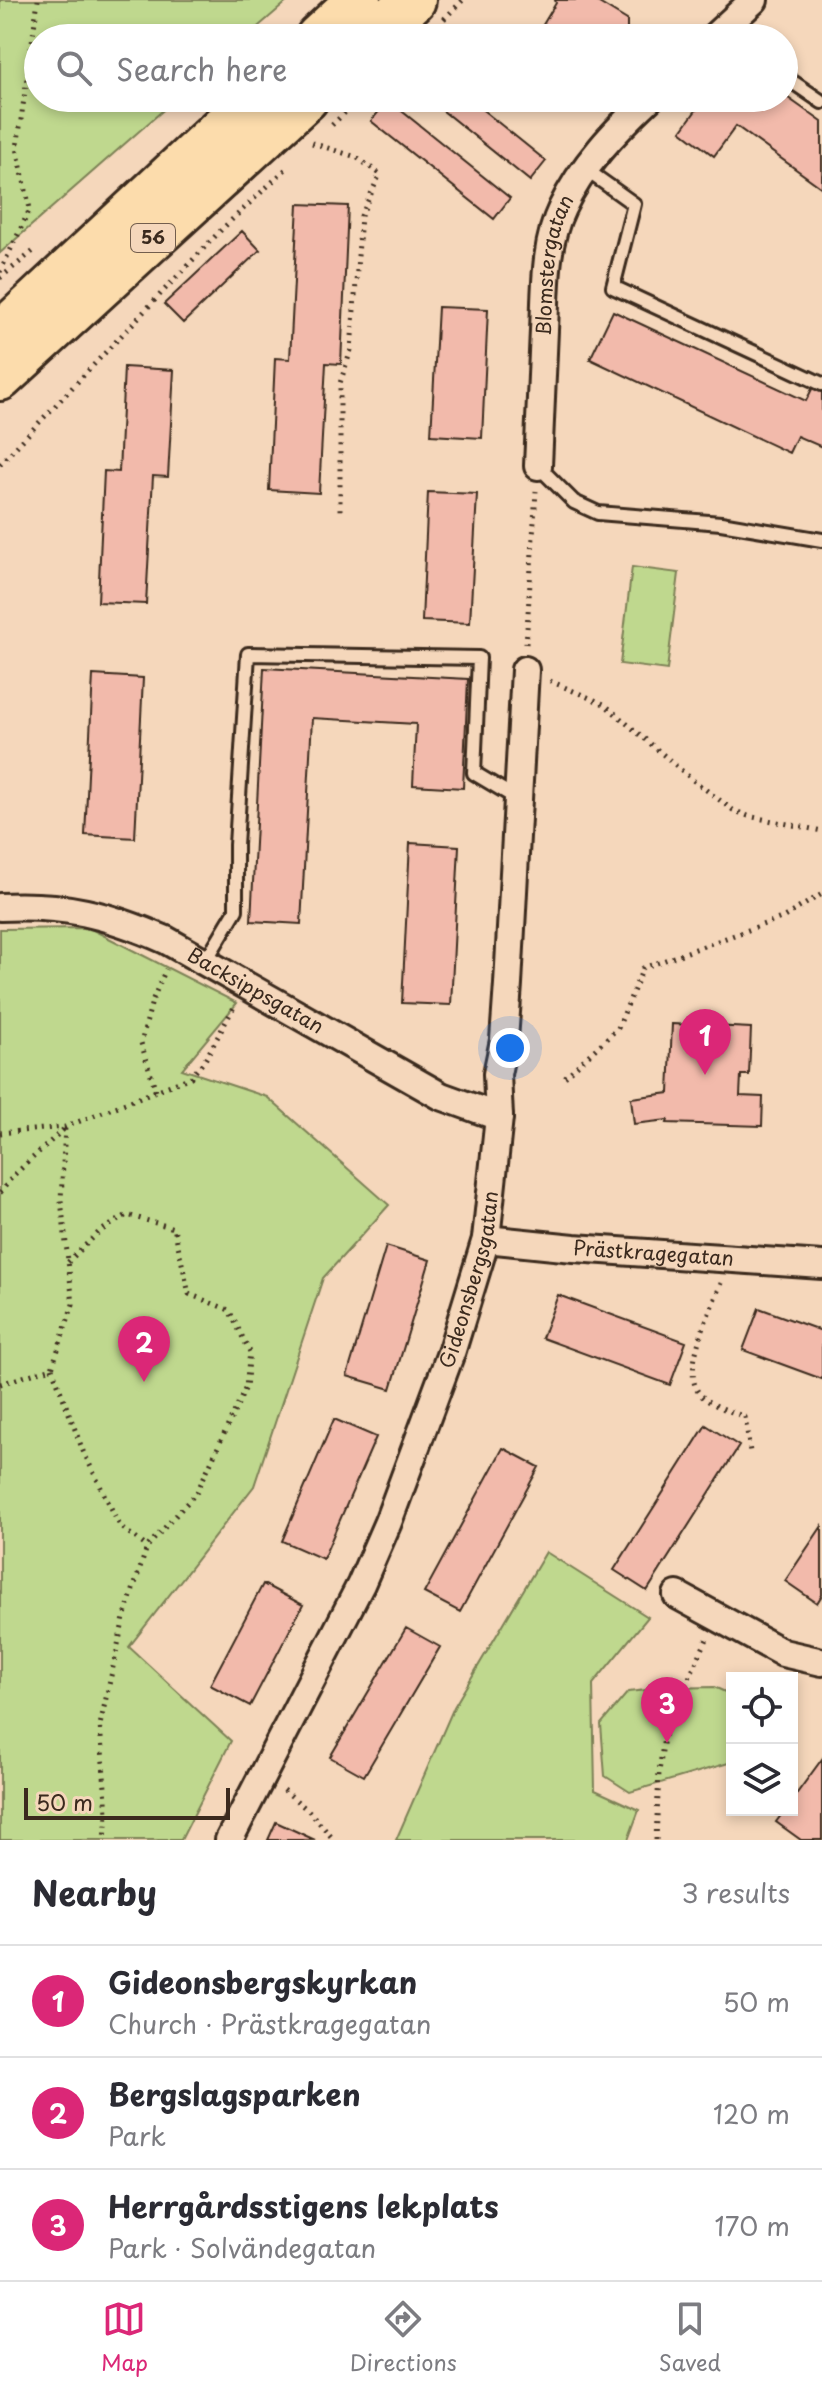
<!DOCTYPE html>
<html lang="en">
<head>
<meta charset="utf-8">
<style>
  :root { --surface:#fff; --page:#f2f2f3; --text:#2b2b33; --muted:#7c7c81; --line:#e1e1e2; --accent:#db2777 }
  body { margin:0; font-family:"Playpen Sans",sans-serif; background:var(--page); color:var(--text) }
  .controls { position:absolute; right:24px; bottom:24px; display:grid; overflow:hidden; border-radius:0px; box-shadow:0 4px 12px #0003 }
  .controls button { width:72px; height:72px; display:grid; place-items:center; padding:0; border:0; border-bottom:2px solid var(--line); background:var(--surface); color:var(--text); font:40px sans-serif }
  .scale { position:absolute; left:24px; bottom:20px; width:206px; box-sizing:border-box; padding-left:8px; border:4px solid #3b2a1e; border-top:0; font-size:22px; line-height:28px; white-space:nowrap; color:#3b2a1e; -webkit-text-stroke:6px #f5d7bb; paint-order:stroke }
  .you { position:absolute; left:510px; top:1048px; width:28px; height:28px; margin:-20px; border:6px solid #fff; border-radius:50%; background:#1a73e8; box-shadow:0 0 0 12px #1a73e833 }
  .badge { display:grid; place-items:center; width:52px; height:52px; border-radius:50%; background:var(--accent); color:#fff; font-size:26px; font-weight:700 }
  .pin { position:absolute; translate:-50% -66px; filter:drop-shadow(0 2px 4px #0008) }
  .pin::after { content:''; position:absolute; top:42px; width:28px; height:24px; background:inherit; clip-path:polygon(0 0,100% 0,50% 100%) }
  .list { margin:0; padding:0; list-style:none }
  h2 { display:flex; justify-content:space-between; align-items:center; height:104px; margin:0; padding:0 32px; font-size:34px }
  h2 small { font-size:26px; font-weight:400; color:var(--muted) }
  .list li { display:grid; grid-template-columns:52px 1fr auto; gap:24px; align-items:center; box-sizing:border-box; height:112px; padding:0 32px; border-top:2px solid var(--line) }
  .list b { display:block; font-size:30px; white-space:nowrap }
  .list p { margin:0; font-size:26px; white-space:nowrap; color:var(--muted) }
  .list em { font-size:26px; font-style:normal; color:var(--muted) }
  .icon { flex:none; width:44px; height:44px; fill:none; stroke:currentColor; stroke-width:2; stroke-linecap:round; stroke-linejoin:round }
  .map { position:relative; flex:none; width:822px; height:1840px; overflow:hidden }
  .search { position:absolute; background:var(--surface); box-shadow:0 4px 12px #0003; left:24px; right:24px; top:24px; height:88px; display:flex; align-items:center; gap:20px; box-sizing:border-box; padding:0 28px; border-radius:44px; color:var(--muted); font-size:30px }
  .sheet { height:440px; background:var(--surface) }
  nav { display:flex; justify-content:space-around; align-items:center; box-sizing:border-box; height:112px; border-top:2px solid var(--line); background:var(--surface); font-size:22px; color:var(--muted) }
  nav a { display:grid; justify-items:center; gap:4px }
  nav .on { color:var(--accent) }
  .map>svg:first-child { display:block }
  .green { fill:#bfd88e; stroke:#7d8156; stroke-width:2 }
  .building { fill:#f2baab; stroke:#3b2a1e; stroke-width:2 }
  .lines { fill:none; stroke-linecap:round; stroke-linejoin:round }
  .service-casing { stroke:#3b2a1e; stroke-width:18 }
  .minor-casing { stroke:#3b2a1e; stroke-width:32 }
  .trunk-casing { stroke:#3b2a1e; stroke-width:50 }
  .path { stroke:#3b2a1e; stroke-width:5; stroke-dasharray:2 6; stroke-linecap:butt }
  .service { stroke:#f5d7bb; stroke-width:12 }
  .minor { stroke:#f5d7bb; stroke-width:26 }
  .trunk { stroke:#fcdcac; stroke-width:44 }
  .labels { text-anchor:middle; stroke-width:7; stroke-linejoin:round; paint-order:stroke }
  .shield { fill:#f5d7bb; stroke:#735e4d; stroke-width:2 }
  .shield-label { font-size:18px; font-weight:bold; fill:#3b2a1e }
  .street-label { font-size:20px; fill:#3b2a1e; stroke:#f5d7bb }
</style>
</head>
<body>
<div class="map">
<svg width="822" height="1840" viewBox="0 0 822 1840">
  <rect width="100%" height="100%" fill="#f5d7bb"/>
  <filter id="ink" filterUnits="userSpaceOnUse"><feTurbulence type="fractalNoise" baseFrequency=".0125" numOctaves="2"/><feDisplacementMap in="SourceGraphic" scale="16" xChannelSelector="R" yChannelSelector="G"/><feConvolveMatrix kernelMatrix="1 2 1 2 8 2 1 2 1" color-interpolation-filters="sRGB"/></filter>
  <g filter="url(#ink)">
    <!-- green -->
    <path class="green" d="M0,0h289l-44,38h-207v60h139l-177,155z
      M632,567l47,6 -12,97 -47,-6z
      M89,928l148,75 -55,66 85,28 122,108 -66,73 -69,208 -125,161 102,94 -50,99h-181v-911z
      M546,1552l102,65 -55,67 2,106 44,20 -11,30h-232l58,-133z
      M714,1687l18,8v67l-102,30 -25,-16 -4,-52 27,-32 38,-4z"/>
    <!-- building -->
    <path class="building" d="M555,0h39l33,20v18h-92l21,-35z
      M784,95l38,27v66l-86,-62 -22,30 -33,-25 24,-33h79z
      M427,98h41l78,63 -16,20z
      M388,100l122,98 -16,21 -123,-98z
      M298,204l50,2 -7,158 -15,-1 -7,130 -50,-3 6,-132 15,1z
      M242,231l18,19 -77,73 -19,-19z
      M438,307l50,2 -6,129 -51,-3z
      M613,311l193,90 8,-16 8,4v58l-25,-11 -8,17 -199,-94z
      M124,367l50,3 -6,107 -15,-1 -7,128 -48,-2 6,-131 15,1z
      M428,492l49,2 -7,129 -48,-2z
      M264,668l204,11 -5,109 -50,-3 3,-61 -104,-6 -11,206 -50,-3z
      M93,675l50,3 -8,160 -50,-3z
      M410,843l49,3 -8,159 -49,-2z
      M672,1024l79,4 -2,47h-8l-1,21 23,1 -1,29 -95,-3 1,-3 -34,4 -3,-26 38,-5z
      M386,1246l44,14 -39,129 -44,-13z
      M558,1295l128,47 -16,43 -128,-47z
      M759,1308l63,23v48l-79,-29z
      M334,1419l42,18 -53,122 -41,-18z
      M706,1425l33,21 -92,145 -33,-21z
      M503,1448l36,19 -79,145 -36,-19z
      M822,1526v69l-5,8 -32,-22z
      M263,1584l40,21 -53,101 -40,-21z
      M406,1628l34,19 -76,129 -34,-19z
      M822,1759v81h-21l-25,-18 9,-12h7v-10z
      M276,1822l39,18h-47z"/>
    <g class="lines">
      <!-- service casing -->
      <g class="service-casing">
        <path id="service" d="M784,76l38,26
          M585,169l49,35 -21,83 209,97
          M538,466l36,36 24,11 123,10 101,17
          M205,962l31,-52v-65l12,-191 231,4 -5,115 42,25"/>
      </g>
      <!-- minor casing -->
      <g class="minor-casing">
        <g id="minor">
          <path d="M713,38l41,-38"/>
          <path id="s1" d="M538,466c2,-46 4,-91 6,-136 2,-40 0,-85 18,-122 20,-43 53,-77 88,-110"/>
          <path id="s2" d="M0,907c65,-3 106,7 166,33l275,156 58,21"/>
          <path id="s3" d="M486,1239l88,9 248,17"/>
          <path d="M677,1595l106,58 39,9"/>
          <path id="s4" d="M229,1840l132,-256 27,-62 64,-172 34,-111 13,-122 -2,-43 7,-34 4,-56 17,-314"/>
        </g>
      </g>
      <!-- trunk casing -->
      <g class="trunk-casing">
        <path id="trunk" d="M318,38l41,-38
          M371,38l42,-38
          M0,335l254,-237
          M0,378l306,-280"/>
      </g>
      <!-- path -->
      <path class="path" d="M444,19l19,-19
        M332,125l28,-27
        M312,143l44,14 24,17 -19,42 -10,134 -11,33v133
        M0,272l30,-63 -13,-61 21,-148
        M0,278l36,-29
        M0,464l222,-235 65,-61
        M526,644l10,-153
        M550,681l54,23 90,77 39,29 15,6 74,15
        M565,1077l53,-49 25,-60 141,-51 38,-23
        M156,1091l-15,-48 11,-42 14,-32
        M0,1133l65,-6 126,-50 14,-17 29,-53
        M0,1193l13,-17 52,-48
        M68,1262l31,-30 28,-17 47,13 15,66 40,16 21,42 -4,35 -49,105 -50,55 -23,71 -24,107 7,88 -2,27
        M721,1283c-9,25 -38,83 -24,107 8,14 33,21 48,27l5,35
        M52,1368l31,83 37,75 27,21
        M0,1384l52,-16 21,-64 -12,-104 4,-73
        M284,1790l26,22 24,28
        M656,1840l3,-68 6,-42 42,-91"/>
      <!-- service -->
      <use href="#service" class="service"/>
      <!-- minor -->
      <use href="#minor" class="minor"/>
      <!-- trunk -->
      <use href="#trunk" class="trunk"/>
    </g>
  </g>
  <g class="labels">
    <!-- shield labels -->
    <rect class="shield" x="131" y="224" width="44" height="28" rx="6"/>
    <g class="shield-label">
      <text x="153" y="244">56</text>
    </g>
    <!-- street labels -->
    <g class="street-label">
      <text dy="7" stroke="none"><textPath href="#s1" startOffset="202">Blomstergatan</textPath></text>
      <text dy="7" stroke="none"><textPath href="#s2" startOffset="274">Backsippsgatan</textPath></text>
      <text dy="7" stroke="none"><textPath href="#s3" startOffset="168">Prästkragegatan</textPath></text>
      <text dy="7" stroke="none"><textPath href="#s4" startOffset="612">Gideonsbergsgatan</textPath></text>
    </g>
  </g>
</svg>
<div class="controls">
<button><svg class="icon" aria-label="locate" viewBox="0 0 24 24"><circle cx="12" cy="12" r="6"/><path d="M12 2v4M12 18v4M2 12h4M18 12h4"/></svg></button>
<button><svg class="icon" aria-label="layers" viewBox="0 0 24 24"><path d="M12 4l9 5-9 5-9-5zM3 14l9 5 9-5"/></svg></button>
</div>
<div class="scale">50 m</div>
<div class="you"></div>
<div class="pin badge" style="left:705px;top:1075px">1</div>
<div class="pin badge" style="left:144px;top:1382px">2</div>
<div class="pin badge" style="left:667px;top:1743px">3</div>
<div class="search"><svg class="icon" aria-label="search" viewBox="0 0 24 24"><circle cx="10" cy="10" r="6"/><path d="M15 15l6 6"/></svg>Search here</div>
</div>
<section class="sheet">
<h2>Nearby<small>3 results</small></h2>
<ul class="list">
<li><span class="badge">1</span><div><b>Gideonsbergskyrkan</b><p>Church · Prästkragegatan</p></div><em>50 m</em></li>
<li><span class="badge">2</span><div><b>Bergslagsparken</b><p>Park</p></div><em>120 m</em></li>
<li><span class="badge">3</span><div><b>Herrgårdsstigens lekplats</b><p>Park · Solvändegatan</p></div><em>170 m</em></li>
</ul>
</section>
<nav>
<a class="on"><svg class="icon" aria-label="map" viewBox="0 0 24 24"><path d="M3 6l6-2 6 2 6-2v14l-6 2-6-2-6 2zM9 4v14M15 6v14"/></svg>Map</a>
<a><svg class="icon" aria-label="directions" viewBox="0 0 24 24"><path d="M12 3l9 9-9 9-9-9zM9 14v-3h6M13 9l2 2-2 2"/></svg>Directions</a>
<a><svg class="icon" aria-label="saved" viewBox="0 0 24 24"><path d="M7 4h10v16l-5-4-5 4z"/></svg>Saved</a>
</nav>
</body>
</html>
